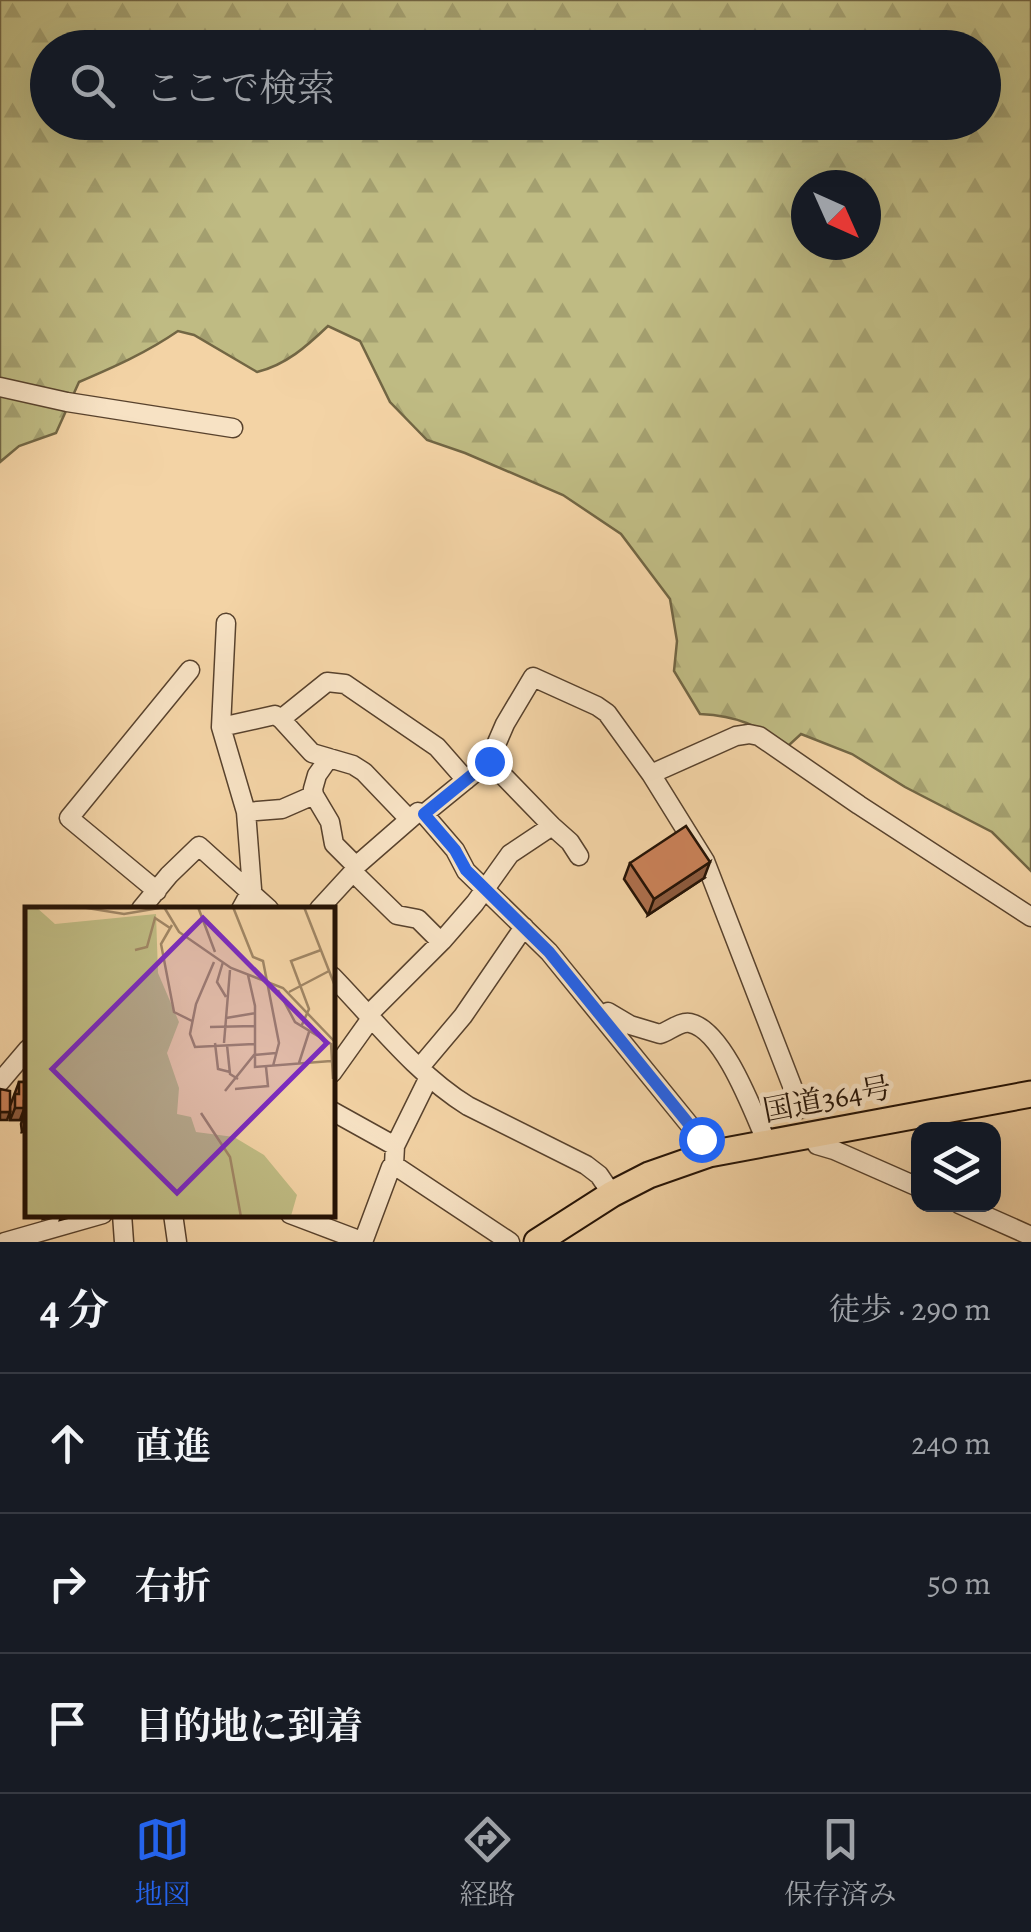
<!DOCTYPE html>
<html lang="ja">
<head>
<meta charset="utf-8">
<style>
  :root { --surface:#171b24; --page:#20242c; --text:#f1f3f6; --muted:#9ea1a6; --line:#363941; --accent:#2563eb }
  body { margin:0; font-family:Alegreya,"Noto Serif JP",serif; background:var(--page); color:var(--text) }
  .controls { position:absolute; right:30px; bottom:30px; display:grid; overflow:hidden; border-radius:20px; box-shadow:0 10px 40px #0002 }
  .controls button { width:90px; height:90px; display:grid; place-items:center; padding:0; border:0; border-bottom:2px solid var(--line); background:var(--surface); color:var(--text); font:50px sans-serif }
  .compass { position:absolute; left:791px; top:170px; width:90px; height:90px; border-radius:50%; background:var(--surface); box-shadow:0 10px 40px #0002; rotate:135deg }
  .stop { position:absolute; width:30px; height:30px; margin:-22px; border:8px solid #2563eb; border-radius:50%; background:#fff }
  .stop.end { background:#2563eb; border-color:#fff; box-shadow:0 2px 10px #0008 }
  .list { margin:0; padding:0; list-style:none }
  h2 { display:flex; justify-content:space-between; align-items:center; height:130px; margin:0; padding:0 40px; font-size:42px }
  h2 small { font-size:32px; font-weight:400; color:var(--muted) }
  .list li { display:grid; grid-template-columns:65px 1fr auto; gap:30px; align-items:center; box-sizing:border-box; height:140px; padding:0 40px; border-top:2px solid var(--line) }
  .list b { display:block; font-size:38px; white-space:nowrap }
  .list em { font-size:32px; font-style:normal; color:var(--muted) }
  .icon { flex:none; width:55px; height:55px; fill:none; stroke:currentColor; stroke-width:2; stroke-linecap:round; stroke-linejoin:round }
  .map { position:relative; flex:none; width:1031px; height:1242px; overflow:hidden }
  .search { position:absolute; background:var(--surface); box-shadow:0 10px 40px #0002; left:30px; right:30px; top:30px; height:110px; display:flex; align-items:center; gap:25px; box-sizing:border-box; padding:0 35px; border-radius:55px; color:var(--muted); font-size:38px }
  .sheet { height:550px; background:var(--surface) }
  nav { display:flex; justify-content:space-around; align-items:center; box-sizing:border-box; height:140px; border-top:2px solid var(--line); background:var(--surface); font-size:28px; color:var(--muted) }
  nav a { display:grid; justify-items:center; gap:5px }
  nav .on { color:var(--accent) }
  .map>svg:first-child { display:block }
  .forest { fill:url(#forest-firs); stroke:#726644; stroke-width:2.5; fill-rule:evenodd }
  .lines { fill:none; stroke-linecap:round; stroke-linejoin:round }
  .minor-casing { stroke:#58422d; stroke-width:21 }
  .highway-casing { stroke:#241205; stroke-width:29 }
  .minor { stroke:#f7e2c4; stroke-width:18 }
  .highway { stroke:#f3d3a5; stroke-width:25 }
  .wall { fill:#ae704d; stroke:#241205; stroke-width:2.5 }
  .shaded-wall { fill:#8d5b3e; stroke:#241205; stroke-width:2.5 }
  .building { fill:#ca8259; stroke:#241205; stroke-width:2.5 }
  .route { stroke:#2563eb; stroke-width:12 }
  .labels { text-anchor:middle; stroke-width:9; stroke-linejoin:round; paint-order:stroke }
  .street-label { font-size:30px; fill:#241205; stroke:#f7e2c4 }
  .inset-road { fill:none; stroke:#a08665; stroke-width:2.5 }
  .view { fill:#7b2cbf; fill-opacity:0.15; stroke:#7b2cbf; stroke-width:5 }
  .inset-edge { fill:none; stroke:#241205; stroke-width:5 }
</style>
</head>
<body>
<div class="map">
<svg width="1031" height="1242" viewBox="0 0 1031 1242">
  <defs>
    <pattern id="forest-firs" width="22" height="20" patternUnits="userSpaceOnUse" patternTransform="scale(2.5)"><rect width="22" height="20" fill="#bfbb83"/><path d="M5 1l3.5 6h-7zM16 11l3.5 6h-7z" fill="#a4a070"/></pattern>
  </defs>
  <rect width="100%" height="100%" fill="#f3d3a5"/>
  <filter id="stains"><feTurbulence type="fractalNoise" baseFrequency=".002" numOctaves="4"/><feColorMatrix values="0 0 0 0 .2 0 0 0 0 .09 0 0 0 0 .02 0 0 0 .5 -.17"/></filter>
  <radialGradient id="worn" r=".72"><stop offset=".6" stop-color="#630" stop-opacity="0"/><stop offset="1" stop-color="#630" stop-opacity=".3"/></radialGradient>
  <!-- forest -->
  <path class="forest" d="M0,0h1031v871l-39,-39 -87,-45 -53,-33 -51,-20 -14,13c-31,-22 -48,-31 -87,-33l-26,-43 3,-30 -7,-42 -49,-65 -58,-39 -98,-42 -38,-13 -37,-38 -30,-61 -32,-15c-21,20 -42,39 -71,46l-63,-37 -16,-4c-32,22 -64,36 -99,51l-23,51 -37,13 -19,16zM48,48h936v74h-936zM806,185h60v60h-60z"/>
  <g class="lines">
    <!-- minor casing -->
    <g class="minor-casing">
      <path id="minor" d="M0,387l67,15 166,26
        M226,623l-5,104 25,85 6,77 -11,20
        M281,719l46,-37 18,2 92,63 29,33
        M221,727l54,-12 6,4 31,34 41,12 11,7 45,47
        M329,758l-12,17 -4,14 1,6 16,27 4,22 22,22
        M489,761l63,65 18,16 9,14
        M651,774l85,-38 13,-2 10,2 100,69 172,112
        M246,812l36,-3 32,-14
        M424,814l31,36 11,21 83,81 152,187 8,15
        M353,872l44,43 21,4 23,23
        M157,891l-88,-73 121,-148
        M141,909l28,-34 30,-29 70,63
        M319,909l34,-37 3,-6 62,-54 6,2 65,-53 16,-37 28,-47 64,29 10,7 44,61 54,87 96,248
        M332,976c42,43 84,98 136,130l118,59 13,10 13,19
        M369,1014l73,-73 33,-38 35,-49 42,-28
        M602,1015l6,-3 22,13 30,9c9,-3 21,-13 30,-11 34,7 64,91 77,120
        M420,1067l43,-51 61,-89
        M332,1073l40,-56
        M429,1077l-34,69 -1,19 116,77
        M0,1082l28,-33
        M332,1111l63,35
        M812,1135l5,10 17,5 84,37
        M959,1204l72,32
        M122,1214l2,28
        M173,1214l4,28
        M290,1214l74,28
        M5,1242l98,-28
        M363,1242l28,-75 3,-2"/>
    </g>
    <!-- highway casing -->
    <g class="highway-casing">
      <path id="highway" d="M537,1242l75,-48 37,-19 60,-21 322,-60"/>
    </g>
    <!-- minor -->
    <use href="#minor" class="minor"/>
    <!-- highway -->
    <use href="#highway" class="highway"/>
  </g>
  <!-- wall -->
  <path class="wall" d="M630,863l74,15 -56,37 -24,-36z
    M19,1082h9v49l-6,1 -1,-8 3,-9 -1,-2 -3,7h-10v-14z"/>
  <!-- shaded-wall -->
  <path class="shaded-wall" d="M710,862l-6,16 -56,37 6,-16z
    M24,1101h3l-7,19h-10l5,-12z
    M0,1112h10l-3,8h-7z
    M27,1120l1,11 -6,1z
    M45,1214h12l-1,3 -13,2z
    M62,1214h10l-1,3 -11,3z"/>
  <!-- building -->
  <path class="building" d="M686,826l24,36 -56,37 -24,-36z
    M19,1082h9v21l-1,-2h-3v7h-9v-14h4z
    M0,1089l10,2v21h-10z"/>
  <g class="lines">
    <!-- route -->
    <path class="route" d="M489,761l-65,53 31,36 11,20 83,82 152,187"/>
  </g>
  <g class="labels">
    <!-- street labels -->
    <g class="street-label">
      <text transform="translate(827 1099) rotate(-11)" y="10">国道364号</text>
    </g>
  </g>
  <!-- overview -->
  <g transform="translate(25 907)">
    <rect width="310" height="310" fill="#f3d3a5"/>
    <path d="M11,0l19,17 101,-10 2,59 21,49 -12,31 12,35 -2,26 14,3 5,15 38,5 30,18 33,40 -6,21 -266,1v-309z" fill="#bfbb83"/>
    <path class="inset-road" d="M56,0l43,7 41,-7M139,0l15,25 52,36 52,20 52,54M173,0l17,45M208,0l20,50 10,4 16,82 -6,23M279,0l31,79M147,18l-11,19 13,68 18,9M110,43l12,-3 8,-29 15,10M189,55l-18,42 -6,30 5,13 59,-3M198,55l-6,20 9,15M223,68l7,31v61l76,-6M253,83l17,32 36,22M264,85l40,-21M201,111l30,-5M185,120l45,-1M276,120l8,-18 -18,-48 30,-11M190,136l3,26 12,3M199,136l6,-73M306,136l2,36M202,138l3,29 8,5M274,156l10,-31M210,182l33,-3 -2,-19M200,184l29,-36 22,-2M176,206l29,44 11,60"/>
    <path class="view" d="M178,11l124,125 -150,150 -125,-124z"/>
    <rect width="310" height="310" class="inset-edge"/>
  </g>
  <rect width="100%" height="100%" filter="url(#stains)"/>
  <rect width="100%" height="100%" fill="url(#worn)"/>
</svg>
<div class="controls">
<button><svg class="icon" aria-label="layers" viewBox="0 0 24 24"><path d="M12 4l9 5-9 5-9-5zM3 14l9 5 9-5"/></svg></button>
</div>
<svg class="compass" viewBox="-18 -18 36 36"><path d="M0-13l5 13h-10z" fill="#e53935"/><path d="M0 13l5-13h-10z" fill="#9ea1a6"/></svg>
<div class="stop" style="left:701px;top:1139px"></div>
<div class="stop end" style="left:489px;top:761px"></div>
<div class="search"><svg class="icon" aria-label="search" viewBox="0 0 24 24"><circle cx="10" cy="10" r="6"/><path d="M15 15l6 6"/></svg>ここで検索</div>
</div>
<section class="sheet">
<h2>4 分<small>徒歩 · 290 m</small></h2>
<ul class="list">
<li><svg class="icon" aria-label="ahead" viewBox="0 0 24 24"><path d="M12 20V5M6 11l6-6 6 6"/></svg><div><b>直進</b></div><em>240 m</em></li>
<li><svg class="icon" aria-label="right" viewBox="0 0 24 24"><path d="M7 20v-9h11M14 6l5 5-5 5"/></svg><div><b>右折</b></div><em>50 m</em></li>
<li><svg class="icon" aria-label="arrive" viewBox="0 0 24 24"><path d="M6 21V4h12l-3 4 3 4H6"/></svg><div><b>目的地に到着</b></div></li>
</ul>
</section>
<nav>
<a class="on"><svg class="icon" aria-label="map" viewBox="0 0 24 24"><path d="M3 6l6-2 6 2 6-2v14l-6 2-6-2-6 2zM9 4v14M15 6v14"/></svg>地図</a>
<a><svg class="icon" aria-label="directions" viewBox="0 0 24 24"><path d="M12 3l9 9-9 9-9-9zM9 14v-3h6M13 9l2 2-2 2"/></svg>経路</a>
<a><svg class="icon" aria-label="saved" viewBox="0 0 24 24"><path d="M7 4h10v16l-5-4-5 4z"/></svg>保存済み</a>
</nav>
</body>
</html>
